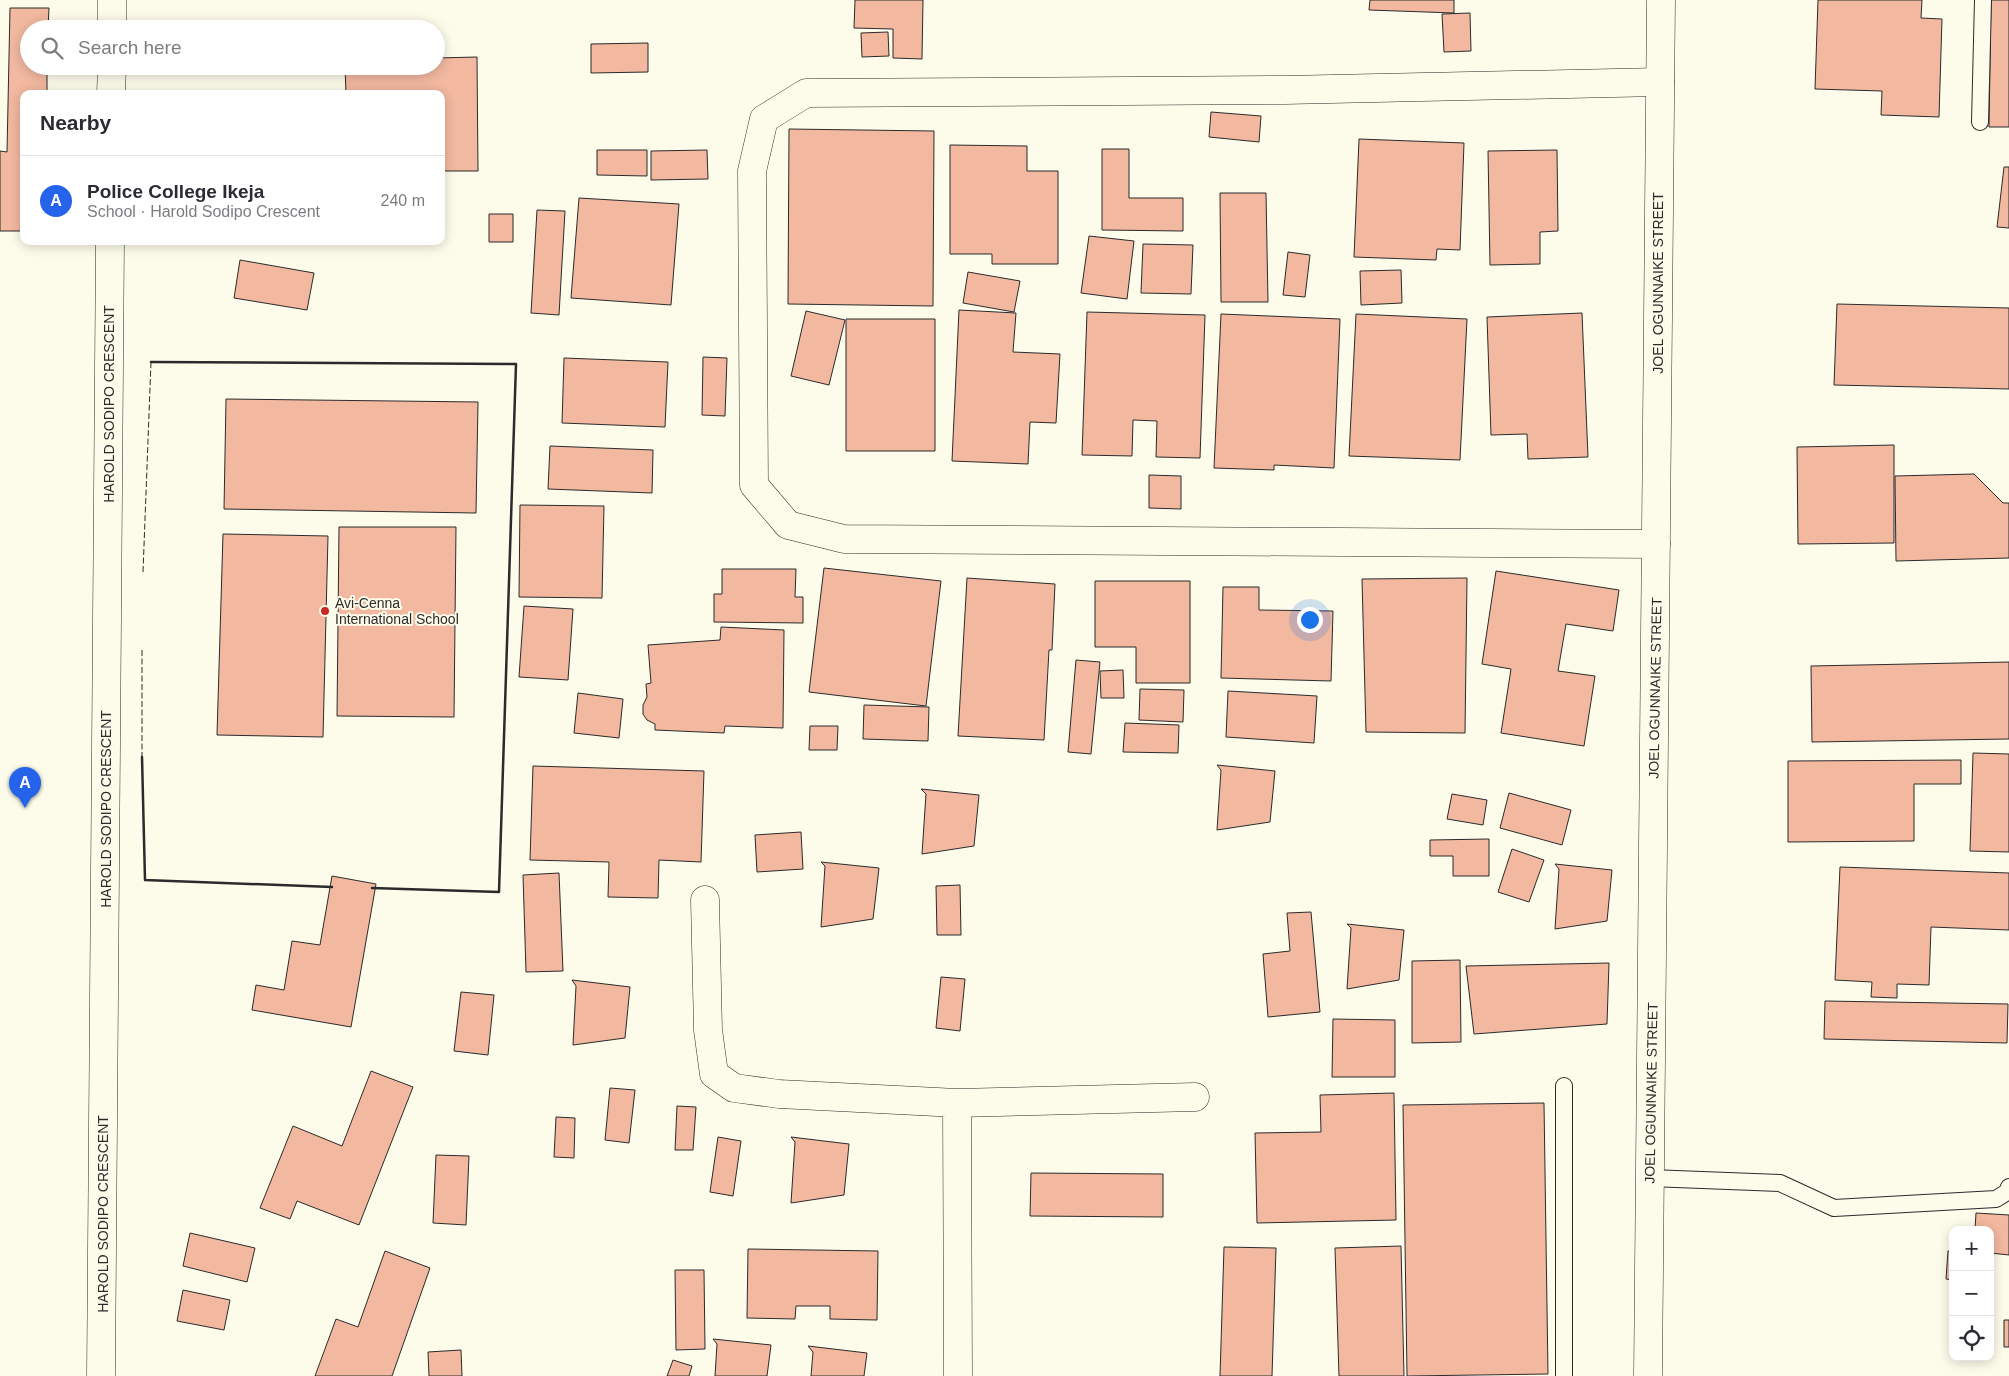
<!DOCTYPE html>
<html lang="en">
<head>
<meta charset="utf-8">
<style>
  :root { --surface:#fff; --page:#f7f7f7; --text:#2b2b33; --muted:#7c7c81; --line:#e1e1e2; --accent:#2563eb }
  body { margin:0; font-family:Arial,sans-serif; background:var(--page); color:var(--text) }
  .controls { position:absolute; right:15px; bottom:15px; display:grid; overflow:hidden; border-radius:10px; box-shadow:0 2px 12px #0003 }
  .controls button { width:45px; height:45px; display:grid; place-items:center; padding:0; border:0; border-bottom:1px solid var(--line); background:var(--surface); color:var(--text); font:25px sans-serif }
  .you { position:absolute; left:1309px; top:619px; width:18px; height:18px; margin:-12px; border:4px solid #fff; border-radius:50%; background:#1a73e8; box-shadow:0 0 0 8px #1a73e833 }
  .badge { display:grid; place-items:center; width:32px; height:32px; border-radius:50%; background:var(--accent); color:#fff; font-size:16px; font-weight:700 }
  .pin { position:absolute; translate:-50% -41px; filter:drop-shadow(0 1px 2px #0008) }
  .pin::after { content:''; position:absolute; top:26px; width:18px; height:15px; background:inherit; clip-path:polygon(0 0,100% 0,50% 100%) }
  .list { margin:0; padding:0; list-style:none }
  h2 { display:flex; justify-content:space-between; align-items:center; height:65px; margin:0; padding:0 20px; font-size:21px }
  h2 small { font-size:16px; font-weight:400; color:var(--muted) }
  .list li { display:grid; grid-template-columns:32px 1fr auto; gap:15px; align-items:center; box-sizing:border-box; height:90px; padding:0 20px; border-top:1px solid var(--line) }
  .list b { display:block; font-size:19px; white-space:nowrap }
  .list p { margin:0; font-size:16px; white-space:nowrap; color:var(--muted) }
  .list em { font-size:16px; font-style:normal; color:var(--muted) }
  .icon { flex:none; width:28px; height:28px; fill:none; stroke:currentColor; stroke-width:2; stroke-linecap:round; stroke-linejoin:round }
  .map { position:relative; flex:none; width:2009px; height:1376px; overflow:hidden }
  .search { position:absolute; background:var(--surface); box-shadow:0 2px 12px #0003; left:20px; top:20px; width:425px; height:55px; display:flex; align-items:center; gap:12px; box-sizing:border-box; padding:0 18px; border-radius:28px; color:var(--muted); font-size:19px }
  .panel { position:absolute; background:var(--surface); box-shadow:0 2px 12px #0003; left:20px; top:90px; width:425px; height:155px; border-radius:10px }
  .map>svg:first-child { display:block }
  .building { fill:#f2b8a0; stroke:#2b2b2b }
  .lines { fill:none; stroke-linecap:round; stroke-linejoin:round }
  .lane-casing { stroke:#2b2b2b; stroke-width:18 }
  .street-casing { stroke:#2b2b2b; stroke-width:29 }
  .secondary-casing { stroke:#2b2b2b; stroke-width:29 }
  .lane { stroke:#fdfbea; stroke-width:16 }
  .street { stroke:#fdfbea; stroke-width:28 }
  .secondary { stroke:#fdfbea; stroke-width:28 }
  .fence { stroke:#2b2b2b; stroke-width:1; stroke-dasharray:6 2.5; stroke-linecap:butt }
  .wall { stroke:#2b2b2b; stroke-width:2.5 }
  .poi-dot { fill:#c62828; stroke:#fdfbea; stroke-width:2 }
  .labels { text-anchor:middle; stroke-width:4; stroke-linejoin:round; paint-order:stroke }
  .street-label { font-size:14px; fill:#2b2b2b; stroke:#fdfbea }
  .poi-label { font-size:14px; fill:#2b2b2b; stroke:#fdfbea; text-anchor:start }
</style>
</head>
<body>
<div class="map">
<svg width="2009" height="1376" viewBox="0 0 2009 1376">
  <rect width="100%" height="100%" fill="#fdfbea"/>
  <!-- building -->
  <path class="building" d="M855,0h68l-1,59 -29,-1v-29l-39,-1z
    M1370,0h84v13l-85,-3z
    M1818,0h104l-1,18 21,1 -3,98 -58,-2 1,-24 -67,-2z
    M1991,0h18v127h-20z
    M10,8h39l-1,21h-19v37h18v28h-23v137h-24v-80l7,1z
    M1470,13l1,38 -27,1 -2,-38z
    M888,32l1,24 -27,1 -1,-24z
    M648,43v29l-57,1v-29z
    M477,57l1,114h-37v-77h-95l-1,-28h91v-8z
    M1211,112l50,4 -2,26 -50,-5z
    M789,129l145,2 -1,175 -145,-2z
    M1359,139l105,4 -4,107 -23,-1 -1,11 -82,-3z
    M950,145l77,1v25h31v93h-66v-10h-42z
    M1102,149h27v49h54v33l-81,-1z
    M597,150h50v26l-50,-1z
    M707,150l1,29 -57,1v-29z
    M1557,150l1,81 -18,1v32l-50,1 -2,-114z
    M2004,167h5v61l-12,-1z
    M1220,193h46l2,109h-47z
    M579,198l100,6 -8,101 -100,-7z
    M537,210l28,1 -6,104 -28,-2z
    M489,214h24v28h-24z
    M1089,236l45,5 -7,58 -46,-6z
    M1143,244l50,1 -2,49 -50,-1z
    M1288,252l22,3 -5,42 -22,-2z
    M240,260l74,13 -7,37 -73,-12z
    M1401,270l1,33 -41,2 -1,-34z
    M968,272l52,9 -6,31 -51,-9z
    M1837,304l172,4v81l-175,-4z
    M959,310l57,3 -3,39 47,2 -4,69 -26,-1 -2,42 -76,-3z
    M806,311l39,9 -16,65 -38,-9z
    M1087,312l118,3 -5,143 -44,-1 1,-36 -24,-1 -1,36 -50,-1z
    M1582,313l6,144 -60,2 -1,-25 -36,1 -4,-118z
    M1221,314l119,5 -6,149 -60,-3v5l-60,-2z
    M1356,314l111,5 -7,141 -111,-4z
    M846,319h89v132h-89z
    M703,357l24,1 -2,58 -23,-1z
    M564,358l104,4 -3,65 -103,-4z
    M226,399l252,3 -2,111 -252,-4z
    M1894,445v98l-96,1 -1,-97z
    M550,446l103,4 -1,43 -104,-4z
    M1974,474l29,29h6v55l-113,3 -1,-85z
    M1149,475l32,1v33l-32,-1z
    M520,505l84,1 -2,92 -83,-1z
    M339,527h117l-2,190 -117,-1z
    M223,534l105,2 -5,201 -106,-2z
    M824,568l117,13 -15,125 -117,-14z
    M722,569h74l-1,28h8v26l-89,-1v-28h8z
    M1496,571l123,19 -6,41 -47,-7 -8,47 37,5 -11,70 -83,-13 10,-64 -29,-5z
    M967,578l88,6 -3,66h-3l-5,90 -86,-4z
    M1467,578l-2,155 -99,-1 -4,-153z
    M1095,581h95v102h-54v-36h-41z
    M1223,587h36v23l74,1 -2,70 -110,-3z
    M524,606l49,3 -5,71 -49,-3z
    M721,627l63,3 -1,98 -58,-2 -1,7 -69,-3v-6l-8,-4 -4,-6v-9l4,-8 -1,-13 5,-1 -3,-38 72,-5z
    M1076,660l24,2 -9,92 -23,-2z
    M2009,662v77l-197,3 -1,-76z
    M1123,670l1,28h-23l-1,-27z
    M1140,689l44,1 -1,32 -44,-2z
    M1228,691l89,5 -3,47 -88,-6z
    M578,693l45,6 -4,39 -45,-5z
    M864,705l65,2 -1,34 -65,-2z
    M1125,723l54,2 -1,28 -55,-1z
    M810,726h28l-1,24h-28z
    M1973,753l36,1v98l-39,-1z
    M1961,760v24h-47v57l-126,1v-81z
    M1217,765l58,6 -5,51 -53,8 4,-60z
    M533,766l171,5 -3,91 -42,-2 -1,38 -50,-1 1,-35 -79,-2z
    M921,789l58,6 -5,51 -52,8 4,-60z
    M1509,793l62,17 -9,35 -62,-17z
    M1452,794l35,6 -4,25 -36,-6z
    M801,832l2,37 -46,3 -2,-37z
    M1489,839v37h-36v-20h-23v-16z
    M1512,849l32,11 -15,42 -31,-10z
    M821,862l58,6 -6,51 -52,8 4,-61z
    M1555,864l57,6 -5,51 -52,8 4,-60z
    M1840,867l169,6v57l-78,-3 -2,58 -32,-1v14l-26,-1 1,-15 -37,-2z
    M559,873l4,98 -37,1 -3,-97z
    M332,876l44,8 -25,143 -99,-17 4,-25 28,5 8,-49 28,4z
    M960,885l1,50h-24l-1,-49z
    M1311,912l9,100 -52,5 -5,-63 27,-3 -3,-38z
    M1347,924l57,6 -5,50 -52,9 4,-61z
    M1460,960l1,82 -49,1v-82z
    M1609,963l-2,61 -133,10 -8,-68z
    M941,977l24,2 -5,52 -24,-3z
    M572,980l58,7 -5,51 -52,7 3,-59z
    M461,992l33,3 -6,60 -34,-4z
    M1825,1001l183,3 -1,39 -183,-4z
    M1333,1019l62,1v57h-63z
    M371,1071l42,16 -54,138 -62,-24 -7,18 -30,-11 33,-82 49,20z
    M610,1088l25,2 -6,53 -24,-3z
    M1394,1093l2,127 -139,3 -2,-90 66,-1 -1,-37z
    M1544,1103l4,271 -141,2 -4,-271z
    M677,1106l19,1 -3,43h-18z
    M556,1117l19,1 -1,40 -20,-1z
    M718,1137l23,4 -8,55 -23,-4z
    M791,1137l58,7 -5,51 -53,8 4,-61z
    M436,1155l33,1 -3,69 -33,-2z
    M1031,1173l132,1v43l-133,-1z
    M1976,1213l33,2v40l-19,-2v-23h-15z
    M190,1233l65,15 -8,34 -64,-16z
    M1401,1246l3,130h-65l-4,-128z
    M1224,1247l52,1 -4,128h-52z
    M748,1249l130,2 -1,69 -47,-1v-13h-34l-1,13 -48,-1z
    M385,1251l45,17 -38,108h-77l21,-57 22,8z
    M1948,1251h5v29l-7,-1z
    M675,1270h29l1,79 -29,1z
    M183,1290l47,10 -6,30 -47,-9z
    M2004,1320h5v27h-5z
    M713,1339l58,6 -4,31h-52l2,-32z
    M808,1346l59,7 -3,23h-53l2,-24z
    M461,1350l1,26h-33l-1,-24z
    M673,1360l19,6 -3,10h-22z"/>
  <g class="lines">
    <!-- lane casing -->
    <g class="lane-casing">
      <path id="lane" d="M1980,122l3,-122
        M1564,1086v290
        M1650,1178l130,5 54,25 162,-9 11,-7 2,-5"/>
    </g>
    <!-- street casing -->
    <g class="street-casing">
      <path id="street" d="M112,29v-29
        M111,94l1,-28
        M1656,544l-812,-5 -56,-14 -34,-40 -2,-314 12,-52 42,-26 479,-3 375,-8
        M705,900l3,130 6,44 20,14 45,6 178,9 238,-6
        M957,1103l1,273
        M101,1376l9,-1135"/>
    </g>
    <!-- secondary casing -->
    <g class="secondary-casing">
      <path id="secondary" d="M1648,1376l13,-1376"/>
    </g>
    <!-- lane -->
    <use href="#lane" class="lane"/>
    <!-- street -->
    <use href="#street" class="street"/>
    <!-- secondary -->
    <use href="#secondary" class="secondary"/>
    <!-- fence -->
    <path class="fence" d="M143,572l8,-210
      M142,650v107"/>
    <!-- wall -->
    <path class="wall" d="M151,362l365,2 -17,528 -127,-4
      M142,757l3,123 187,7"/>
  </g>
  <!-- markers -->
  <circle class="poi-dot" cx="325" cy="611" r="5"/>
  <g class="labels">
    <!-- street labels -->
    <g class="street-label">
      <text transform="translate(1658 283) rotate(-90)" y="5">JOEL OGUNNAIKE STREET</text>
      <text transform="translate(109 404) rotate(-90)" y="5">HAROLD SODIPO CRESCENT</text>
      <text transform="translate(1655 688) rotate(-89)" y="5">JOEL OGUNNAIKE STREET</text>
      <text transform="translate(106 809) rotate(-90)" y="5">HAROLD SODIPO CRESCENT</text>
      <text transform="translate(1651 1093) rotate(-89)" y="5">JOEL OGUNNAIKE STREET</text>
      <text transform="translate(103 1214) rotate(-90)" y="5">HAROLD SODIPO CRESCENT</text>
    </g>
    <!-- poi labels -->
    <g class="poi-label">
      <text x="335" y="608">Avi-Cenna<tspan x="335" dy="16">International School</tspan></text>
    </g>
  </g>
</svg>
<div class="controls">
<button>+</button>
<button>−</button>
<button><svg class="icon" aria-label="locate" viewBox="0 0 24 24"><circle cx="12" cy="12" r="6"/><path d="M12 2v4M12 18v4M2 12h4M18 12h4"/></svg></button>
</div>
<div class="you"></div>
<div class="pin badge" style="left:25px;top:808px">A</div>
<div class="search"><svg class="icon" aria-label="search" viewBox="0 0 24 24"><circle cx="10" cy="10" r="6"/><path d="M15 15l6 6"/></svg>Search here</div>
<section class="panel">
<h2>Nearby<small></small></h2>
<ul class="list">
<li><span class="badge">A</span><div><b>Police College Ikeja</b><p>School · Harold Sodipo Crescent</p></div><em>240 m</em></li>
</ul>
</section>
</div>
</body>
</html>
